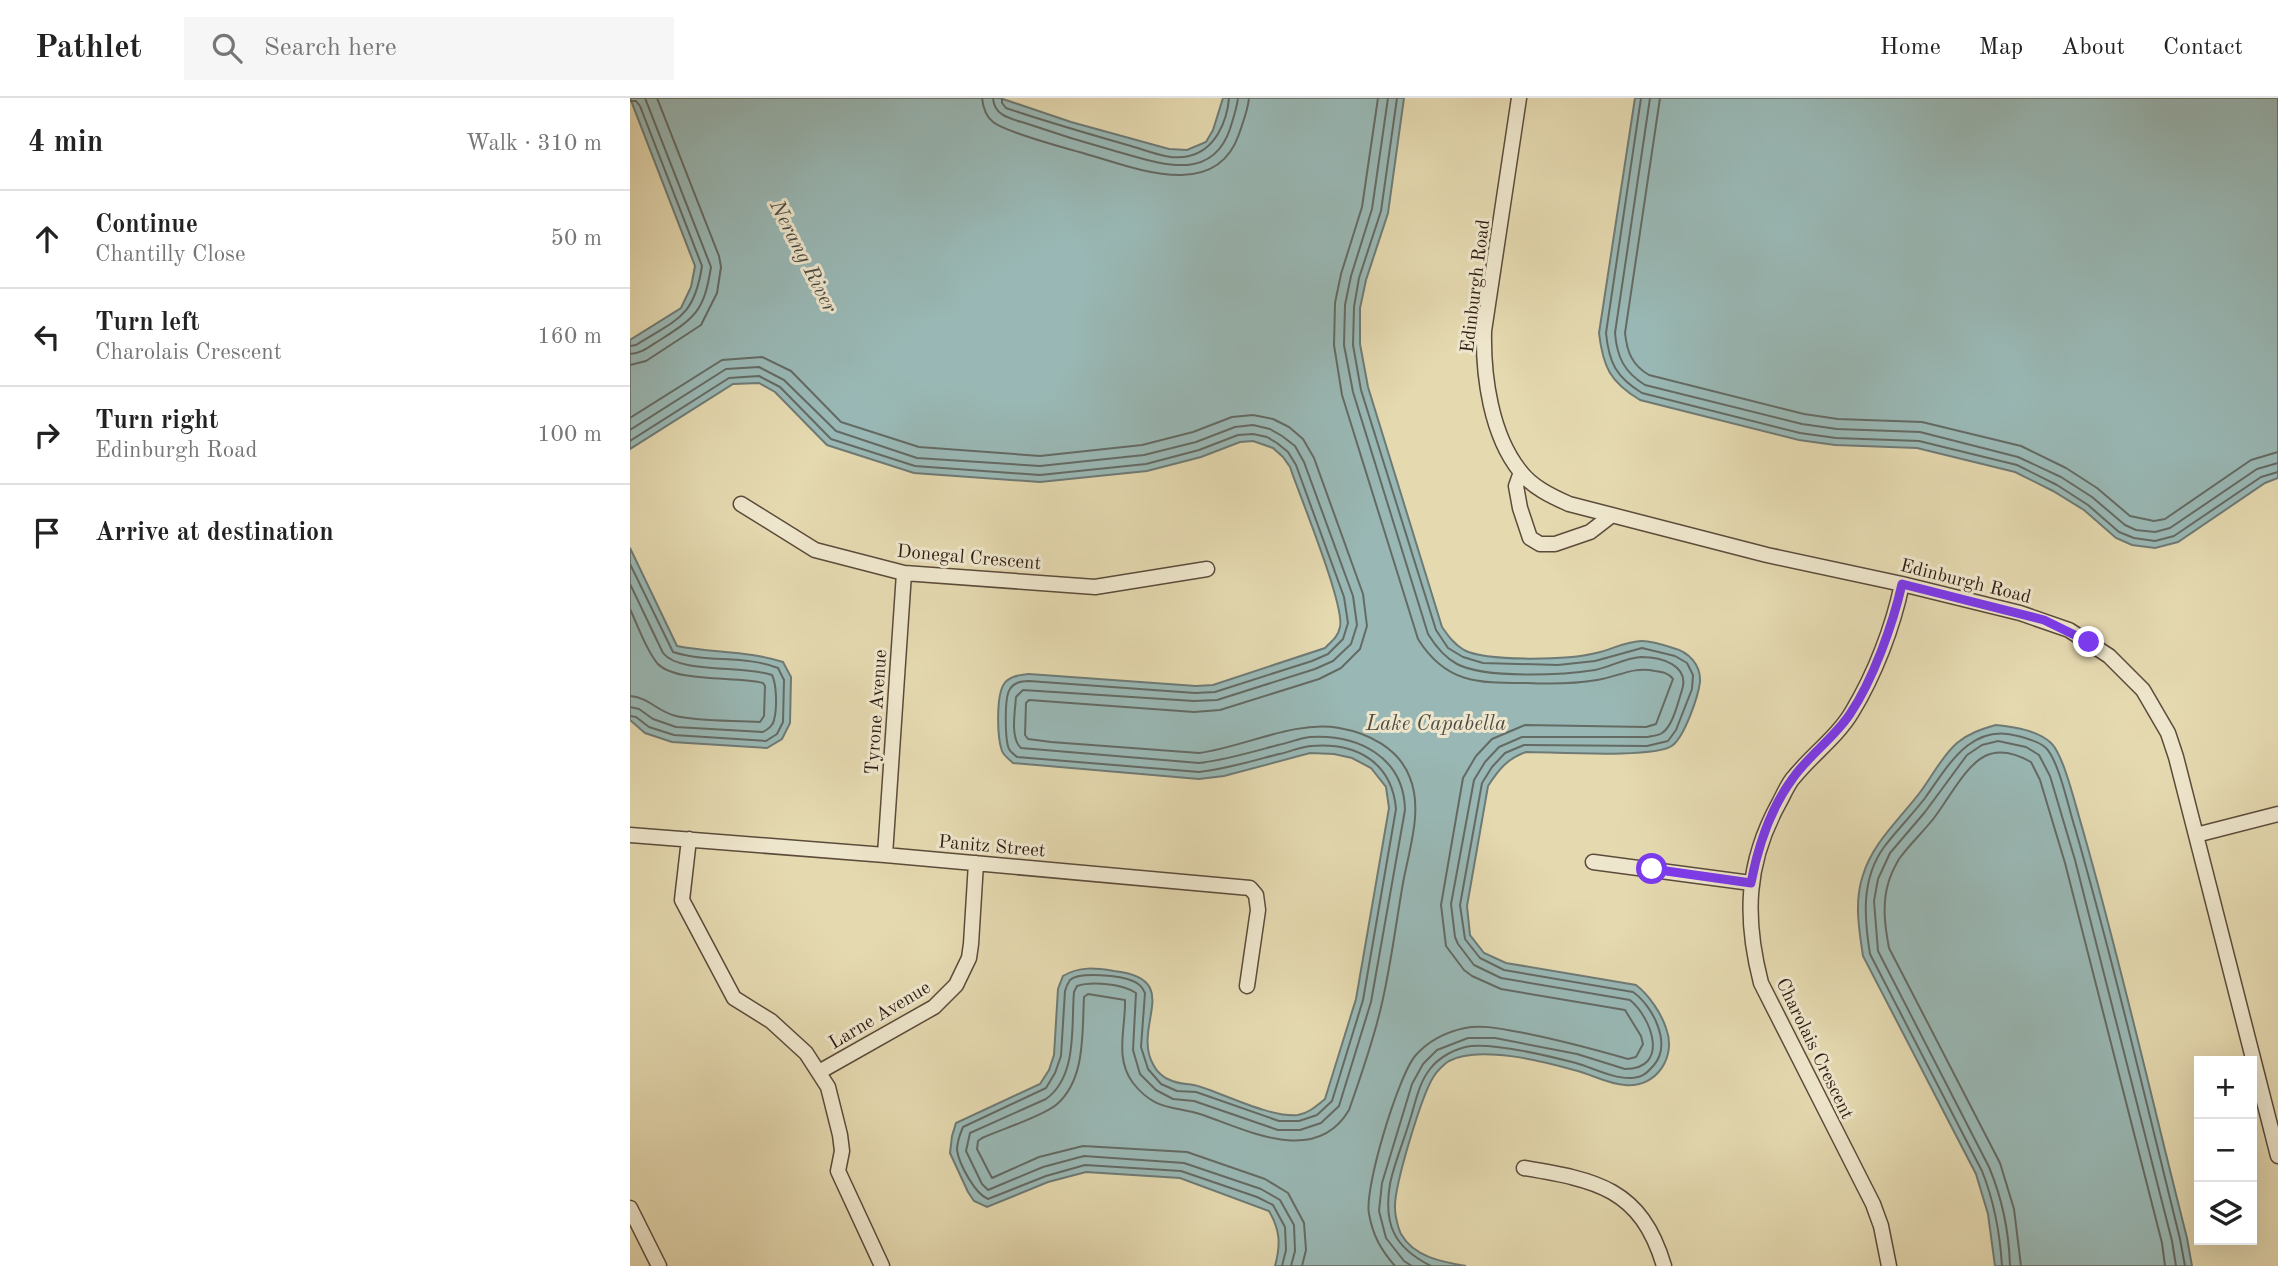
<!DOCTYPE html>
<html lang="en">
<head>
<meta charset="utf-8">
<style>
  :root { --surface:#fff; --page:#f6f6f6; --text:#222; --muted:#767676; --line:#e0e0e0 }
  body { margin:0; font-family:"Old Standard TT",serif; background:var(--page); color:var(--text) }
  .controls { position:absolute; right:21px; bottom:21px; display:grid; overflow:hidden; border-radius:0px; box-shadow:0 7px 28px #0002 }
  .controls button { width:63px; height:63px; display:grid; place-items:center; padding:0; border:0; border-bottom:2px solid var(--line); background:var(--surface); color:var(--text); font:35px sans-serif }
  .stop { position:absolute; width:21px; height:21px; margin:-16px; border:5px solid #7c3aed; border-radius:50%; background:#fff }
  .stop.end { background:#7c3aed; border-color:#fff; box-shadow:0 2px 7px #0008 }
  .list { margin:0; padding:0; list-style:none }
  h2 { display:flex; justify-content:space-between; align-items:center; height:91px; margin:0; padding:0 28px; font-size:30px }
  h2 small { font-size:23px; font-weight:400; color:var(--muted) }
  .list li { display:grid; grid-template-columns:46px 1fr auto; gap:21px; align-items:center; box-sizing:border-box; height:98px; padding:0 28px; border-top:2px solid var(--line) }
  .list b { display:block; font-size:26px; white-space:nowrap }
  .list p { margin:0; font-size:23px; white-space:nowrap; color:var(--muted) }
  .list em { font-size:23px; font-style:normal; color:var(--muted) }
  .icon { flex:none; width:38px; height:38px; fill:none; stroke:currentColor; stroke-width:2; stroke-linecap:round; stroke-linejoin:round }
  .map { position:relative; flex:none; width:1648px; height:1168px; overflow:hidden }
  header { display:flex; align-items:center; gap:42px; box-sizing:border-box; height:98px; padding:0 35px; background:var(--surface); border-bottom:2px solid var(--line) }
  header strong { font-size:33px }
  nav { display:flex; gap:38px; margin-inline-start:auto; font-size:24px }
  .search { width:490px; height:63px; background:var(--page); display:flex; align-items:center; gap:18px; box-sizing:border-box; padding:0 24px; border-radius:0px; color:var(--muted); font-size:26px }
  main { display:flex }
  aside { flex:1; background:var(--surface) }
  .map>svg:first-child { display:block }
  .water { fill:#99b8b5; stroke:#6e7a75; stroke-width:2 }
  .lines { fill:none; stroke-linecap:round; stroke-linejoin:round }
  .shore { stroke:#646a64; stroke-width:2 }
  .minor-casing { stroke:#5c4b3b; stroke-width:17 }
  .minor { stroke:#eee6cc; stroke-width:14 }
  .route { stroke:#7c3aed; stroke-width:9 }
  .labels { text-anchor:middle; stroke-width:6; stroke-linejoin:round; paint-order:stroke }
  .street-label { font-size:19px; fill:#2e1c14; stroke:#eee6cc }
  .water-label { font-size:21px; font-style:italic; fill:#4e4b44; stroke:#eee6cc }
</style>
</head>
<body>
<header>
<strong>Pathlet</strong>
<div class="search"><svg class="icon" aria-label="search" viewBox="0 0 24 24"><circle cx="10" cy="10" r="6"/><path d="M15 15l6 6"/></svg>Search here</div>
<nav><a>Home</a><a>Map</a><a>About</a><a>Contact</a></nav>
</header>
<main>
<aside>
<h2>4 min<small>Walk · 310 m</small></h2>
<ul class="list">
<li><svg class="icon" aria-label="ahead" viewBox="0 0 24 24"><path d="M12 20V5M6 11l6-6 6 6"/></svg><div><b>Continue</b><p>Chantilly Close</p></div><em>50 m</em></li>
<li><svg class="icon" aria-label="left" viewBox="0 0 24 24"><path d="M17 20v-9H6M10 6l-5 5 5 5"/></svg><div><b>Turn left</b><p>Charolais Crescent</p></div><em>160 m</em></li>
<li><svg class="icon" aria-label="right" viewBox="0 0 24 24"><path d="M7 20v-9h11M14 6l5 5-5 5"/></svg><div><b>Turn right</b><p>Edinburgh Road</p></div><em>100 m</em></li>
<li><svg class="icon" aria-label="arrive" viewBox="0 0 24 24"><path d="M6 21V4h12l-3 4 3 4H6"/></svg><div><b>Arrive at destination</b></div></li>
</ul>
</aside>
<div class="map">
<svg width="1648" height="1168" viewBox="0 0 1648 1168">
  <rect width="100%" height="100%" fill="#e5d9b0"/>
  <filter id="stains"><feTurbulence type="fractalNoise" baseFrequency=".00286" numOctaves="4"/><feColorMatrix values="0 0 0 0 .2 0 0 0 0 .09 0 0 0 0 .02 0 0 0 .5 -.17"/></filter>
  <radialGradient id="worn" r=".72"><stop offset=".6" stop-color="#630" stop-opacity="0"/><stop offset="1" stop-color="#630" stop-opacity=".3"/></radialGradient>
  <!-- water -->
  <path class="water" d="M0,0h370l71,24 98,27 18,1 19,-8 7,-12 10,-32h181l-16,115 -22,67 -6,28v36l8,43 74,240c7,10 12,17 22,23 23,12 105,10 132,3 15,-3 30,-12 46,-12 10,0 22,4 31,7 16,4 28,17 27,34 -2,15 -15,53 -27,63 -16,14 -121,7 -147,7 -19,7 -27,17 -38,34l-21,120 3,29 14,18 22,10 130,22c13,10 25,28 30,43 11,28 -9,60 -41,57 -17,-1 -34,-11 -51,-15 -31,-9 -96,-25 -125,-9 -5,3 -12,10 -15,15 -12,18 -40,110 -39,132 0,7 3,20 6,26 13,23 41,28 65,32h-191c6,-22 5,-36 -6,-55l-89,-33 -94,-6 -38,10 -61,25 -13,-6 -6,-9 -18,-39 2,-17 4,-13 84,-39 9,-14 5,-15 4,-66 5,-13c17,-10 32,-8 51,-5 72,8 16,56 40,95 3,6 10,12 16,14 10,5 20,3 31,7 25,8 71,31 97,28 11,-2 18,-9 27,-16l31,-100 33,-191 -3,-21 -15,-19 -19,-10 -18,-4 -24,-1 -86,23 -25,3 -186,-16c-4,-4 -9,-7 -11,-12 -5,-14 -6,-55 2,-67 5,-8 16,-9 25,-10l167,12 17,-1 112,-37c7,-7 13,-11 15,-21 5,-22 -41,-133 -50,-160l-7,-10 -10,-9 -20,-7 -13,1 -39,15 -54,14 -107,11 -126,-9 -87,-28 -52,-53 -16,-9 -26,1 -103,65v-109l51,-32 10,-21 4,-21z
    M1005,0h643v380l-13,5 -87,59 -23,6 -23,-3 -16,-7 -32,-28 -31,-19 -38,-19 -98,-24 -82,-3 -36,-5 -159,-40c-30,-18 -37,-33 -41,-67z
    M0,450l47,98c35,7 72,5 106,16l8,15 -1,46 -8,16 -15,9 -95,-6 -27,-9 -15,-13z
    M1366,627c18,2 41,5 55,18 13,12 25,65 31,84 39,136 70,274 105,411l5,28h-197l-7,-52 -12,-40 -113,-218c-4,-27 -9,-54 0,-81 10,-33 38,-57 58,-84 11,-15 22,-36 36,-48 12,-10 25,-14 39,-18z"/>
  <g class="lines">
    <!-- shore -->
    <path class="shore" d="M352,0c1,9 3,18 11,24 13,10 68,25 86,30 49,13 136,53 160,-18 4,-12 9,-24 10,-36
      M363,0c1,19 20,21 35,26 29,10 58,19 87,27 41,11 96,34 115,-22 3,-10 7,-21 8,-31
      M372,0v5l4,5c41,14 83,26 125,38 18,5 40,15 58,10 26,-6 38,-34 40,-58
      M748,0l-16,109 -21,67 -6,29 -1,42 8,50 76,244c28,45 61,44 109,44 23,1 47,1 70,-3 21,-3 36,-14 58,-9 7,1 14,2 18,8l-17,45 -10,3 -121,-2 -33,14 -16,17 -13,22 -22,127 5,41 18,24 8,6 29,13 124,21 16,26 2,8 -7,13 -8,2c-35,-10 -69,-19 -104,-26 -19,-3 -40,-9 -59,-5 -19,4 -37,13 -50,28 -17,21 -51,132 -46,158 4,22 12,36 26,52
      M758,0l-16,111 -21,67 -6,29 -1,40 9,47 75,242c8,13 16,23 29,30 28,15 106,11 138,6 15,-3 30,-12 46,-13 20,0 49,8 41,33 -4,12 -9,36 -20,43 -4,3 -11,3 -15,4h-125l-23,10 -14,15 -11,18 -23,124 4,33 3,7 16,21 27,13 129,22c22,18 40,69 -5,69l-48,-15 -82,-16h-27l-31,12 -14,14 -11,20 -30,99 -3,28 7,27 18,23 8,5
      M767,0l-16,113 -22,67 -5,29 -1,38 8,45 75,240 12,18 15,9 20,6 75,2 37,-4 47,-13 33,8 12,7 6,12 -1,14 -16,41 -8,11 -21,5 -123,-1 -19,8 -13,14 -10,16 -22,122 5,34 15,19 24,12 129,22c20,14 39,52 21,73 -7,8 -11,12 -22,13 -18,1 -39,-10 -56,-15 -27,-7 -79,-19 -105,-17 -15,2 -32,11 -41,23 -12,15 -15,36 -21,54 -6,20 -15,41 -19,61 -7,41 5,64 41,82
      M1011,0l-35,235c3,30 10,44 36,60l158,40 36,5 83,3 98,24 40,20 31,20 31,27 15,6 21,3 19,-5 87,-59 17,-5
      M1020,0l-35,235c2,24 9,39 30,52l157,39 35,5 83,3 98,25 43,20 31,20 33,28 11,5 19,2 15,-4 87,-59 21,-6
      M1030,0l-35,235c2,19 7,32 24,42l155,39 34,5 84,3 99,24 45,22 31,20 33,28 24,5 11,-2 86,-59 27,-8
      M0,3h6l4,5 62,160c-8,52 -25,53 -66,79l-6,1
      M0,256c11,0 20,-8 30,-14 36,-23 44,-29 51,-73l-66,-169
      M0,267l16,-4 55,-36 16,-32 4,-26 -2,-11 -62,-158
      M0,320l92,-58 40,-3 29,14 50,51 78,25 121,9 102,-11 51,-13 39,-15 21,-2 20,4 16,8 14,12 11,19 49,136 4,32 -7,23 -19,19 -22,11 -99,31 -26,2 -165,-12 -3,3 -1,32 3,4 23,3 148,11c45,-6 96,-33 140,-25 29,5 60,20 71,50 13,32 -1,72 -7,105 -7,40 -12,81 -21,120 -8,36 -21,73 -33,107 -33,56 -100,21 -146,5 -30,-10 -47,-3 -70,-32 -19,-25 -7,-56 -8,-83l-37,-6 -4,3c-2,35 2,83 -28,108 -15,12 -54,24 -74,33l-4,3 -1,8 15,29 47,-21 44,-11 104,6 78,27 23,14 16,30 2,27 -4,16
      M0,332l96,-61 33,-2 25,13 52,51 81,27 123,8 104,-11 52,-13 39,-15 18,-2 17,4 12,7 13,10 9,16 49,134 4,29 -6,19 -18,17 -18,8 -98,31 -23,1 -171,-11 -7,7c-1,15 -6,41 5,51l178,15c27,-3 53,-11 79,-18 11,-2 22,-7 32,-8 48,-3 94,20 95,73l-34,192 -32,104 -18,17 -21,7h-22l-84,-29 -21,-2 -17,-9 -16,-16 -7,-24 3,-57c-13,-9 -44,-12 -59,-7l-3,6c-3,33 4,84 -28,107l-76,34 -4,18 16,33 6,6 55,-23 41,-11 100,7 77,26 19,11 14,25 1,26 -4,15
      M0,343l99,-63 30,-2 21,11 51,52 84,27 125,9 106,-11 53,-14 39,-15 15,-1 14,3 10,6 11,9 8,13 48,132 4,26 -5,16 -15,15 -16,7 -97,31 -20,1 -166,-12c-7,0 -15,1 -19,8 -6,8 -5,51 -1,60 2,4 5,5 8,8l182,15c27,-3 53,-11 80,-18 10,-2 21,-7 32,-8 45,-4 81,16 85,63l-33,191 -31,101 -15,14 -18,6h-20l-83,-29 -19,-1 -16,-7 -13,-15 -7,-22 4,-54c-3,-6 -5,-9 -12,-12 -11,-5 -54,-10 -63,-1 -2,3 -4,7 -5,11l-4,65 -6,17 -9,15 -83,39c-3,7 -6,15 -6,23 2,14 18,44 31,49l58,-23 39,-11 96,6 76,26 16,8 12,22 1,23 -4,16
      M0,466l43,88c34,11 72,3 105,16l6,12 -1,42 -6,12 -11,7 -92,-6 -25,-8 -13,-10 -6,-1
      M0,486l33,69c16,21 82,12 109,22 5,10 5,34 2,45 -1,6 -6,9 -11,12l-87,-5 -23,-8 -14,-10 -9,-2
      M0,511c8,17 15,39 27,54 17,20 80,13 106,20l2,3 -1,30 -4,6c-27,-2 -58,0 -84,-6 -18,-4 -28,-19 -46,-20
      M1372,1168c-2,-32 -8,-65 -20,-95l-112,-217c-6,-37 -9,-75 14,-107 13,-17 28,-32 41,-49 23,-32 46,-76 93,-62 8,2 22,6 28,12 13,13 23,62 29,80 39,136 71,274 105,411l5,27
      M1380,1168c-1,-34 -8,-68 -21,-99l-111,-216 -4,-50 4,-22 12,-26 35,-41 42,-57 15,-10 16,-4 28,6 13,8 11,21 25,84 97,381 4,25
      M1391,1168l-7,-57 -14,-46 -111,-215c-4,-21 -7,-43 -1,-64 2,-8 7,-18 11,-25 10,-14 24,-27 35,-41 14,-18 31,-52 51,-62 16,-8 32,-2 46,6l9,18 25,83 97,380 3,23"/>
    <!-- minor casing -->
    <g class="minor-casing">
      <path id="minor" d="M889,0l-35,233c-1,45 7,104 36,140 12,16 31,25 49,33l198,51 135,29 118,29 49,17 40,26 34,34 25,43 8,24 102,399
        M891,374l-5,14 4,22 10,30 10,6h15l35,-12 22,-17
        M111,406l74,46 89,23 191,14 112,-18
        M0,737l255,20 365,33 6,7 2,15 -11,76
        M1566,737l82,-21
        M59,741l-7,61 52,98 37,23 35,32 22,34 12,48 2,16 -4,20 44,95
        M255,757l19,-282
        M963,764l158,21
        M189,974l115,-65 22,-22 13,-27 2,-14 5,-81
        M894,1070c72,12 117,20 140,98
        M0,1110l29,58
        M1259,1168l-8,-40 -8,-22 -112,-221c-17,-66 -15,-120 18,-180 5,-9 9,-20 16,-27 18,-22 42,-39 57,-64 23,-38 41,-85 50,-128"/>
    </g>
    <!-- minor -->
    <use href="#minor" class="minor"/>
  </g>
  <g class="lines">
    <!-- route -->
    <path class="route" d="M1022,771l99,14c7,-37 19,-74 42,-105 16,-23 41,-40 57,-64 23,-34 43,-90 52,-130l142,36 45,22"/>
  </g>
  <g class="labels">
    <!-- street labels -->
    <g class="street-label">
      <text transform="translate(844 188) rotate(-83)" y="7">Edinburgh Road</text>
      <text transform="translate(339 458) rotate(5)" y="7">Donegal Crescent</text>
      <text transform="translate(1336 482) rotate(14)" y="7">Edinburgh Road</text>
      <text transform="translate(245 614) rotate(-86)" y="7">Tyrone Avenue</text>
      <text transform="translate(362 747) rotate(5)" y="7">Panitz Street</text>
      <text transform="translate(249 916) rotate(-31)" y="7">Larne Avenue</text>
      <text transform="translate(1186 950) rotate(64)" y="7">Charolais Crescent</text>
    </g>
    <!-- water labels -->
    <g class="water-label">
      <text transform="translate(174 158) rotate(63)" y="7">Nerang River</text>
      <text x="806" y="632">Lake Capabella</text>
    </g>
  </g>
  <rect width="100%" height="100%" filter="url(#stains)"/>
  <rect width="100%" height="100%" fill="url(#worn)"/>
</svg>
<div class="controls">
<button>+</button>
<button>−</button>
<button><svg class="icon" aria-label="layers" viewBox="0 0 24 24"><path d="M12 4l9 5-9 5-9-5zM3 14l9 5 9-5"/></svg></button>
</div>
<div class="stop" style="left:1022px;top:771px"></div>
<div class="stop end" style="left:1459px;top:544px"></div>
</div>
</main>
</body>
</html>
